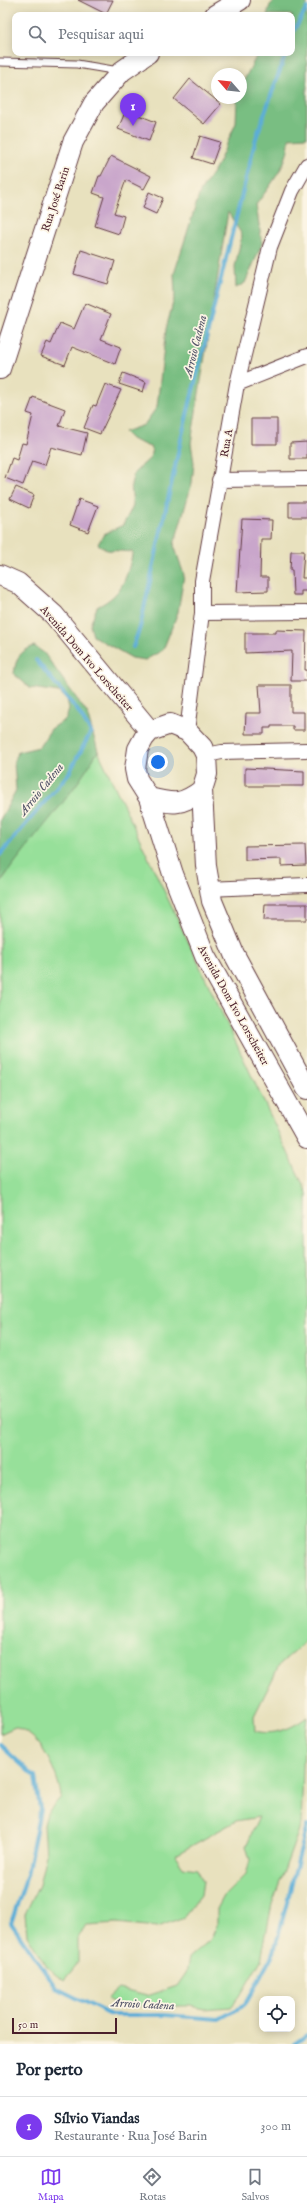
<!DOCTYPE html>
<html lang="pt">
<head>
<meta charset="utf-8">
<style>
  :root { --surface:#fff; --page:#f2f2f3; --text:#1f2937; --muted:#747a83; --line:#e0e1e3; --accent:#7c3aed }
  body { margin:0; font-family:"IM FELL English",serif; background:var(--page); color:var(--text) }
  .controls { position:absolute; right:12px; bottom:12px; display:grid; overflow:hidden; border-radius:8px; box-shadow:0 2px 10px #0003 }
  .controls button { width:36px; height:36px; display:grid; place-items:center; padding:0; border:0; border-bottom:1px solid var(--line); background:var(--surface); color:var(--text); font:20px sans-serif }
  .compass { position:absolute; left:211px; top:68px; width:36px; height:36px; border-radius:50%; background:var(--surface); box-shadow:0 2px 10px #0003; rotate:298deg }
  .scale { position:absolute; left:12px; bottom:10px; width:105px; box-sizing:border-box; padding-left:4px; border:2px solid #4a1f2b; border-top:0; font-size:11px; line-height:14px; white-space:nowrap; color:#4a1f2b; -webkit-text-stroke:3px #fcf5e5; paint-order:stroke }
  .you { position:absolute; left:158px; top:762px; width:14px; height:14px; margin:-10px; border:3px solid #fff; border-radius:50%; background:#1a73e8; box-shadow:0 0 0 6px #1a73e833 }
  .badge { display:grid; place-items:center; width:26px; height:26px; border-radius:50%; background:var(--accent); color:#fff; font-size:13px; font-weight:700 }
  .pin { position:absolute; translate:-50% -33px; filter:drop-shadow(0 1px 2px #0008) }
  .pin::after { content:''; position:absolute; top:21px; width:14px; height:12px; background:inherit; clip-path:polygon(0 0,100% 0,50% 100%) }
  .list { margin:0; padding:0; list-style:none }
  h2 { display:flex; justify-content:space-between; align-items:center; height:52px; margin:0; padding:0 16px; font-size:17px }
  h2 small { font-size:13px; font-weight:400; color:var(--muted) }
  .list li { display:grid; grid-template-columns:26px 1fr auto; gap:12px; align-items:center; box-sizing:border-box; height:60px; padding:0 16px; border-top:1px solid var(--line) }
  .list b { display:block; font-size:15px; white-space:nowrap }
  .list p { margin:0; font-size:13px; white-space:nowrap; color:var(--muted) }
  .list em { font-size:13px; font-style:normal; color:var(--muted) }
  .icon { flex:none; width:22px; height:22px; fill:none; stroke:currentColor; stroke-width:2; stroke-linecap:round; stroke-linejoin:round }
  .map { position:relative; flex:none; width:307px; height:2044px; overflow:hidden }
  .search { position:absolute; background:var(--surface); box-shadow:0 2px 10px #0003; left:12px; right:12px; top:12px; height:44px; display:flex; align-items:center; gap:10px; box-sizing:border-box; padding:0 14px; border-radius:8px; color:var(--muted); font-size:15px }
  .sheet { height:112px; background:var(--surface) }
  nav { display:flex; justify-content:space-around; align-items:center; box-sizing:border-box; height:56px; border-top:1px solid var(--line); background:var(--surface); font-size:11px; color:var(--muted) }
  nav a { display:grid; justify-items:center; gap:2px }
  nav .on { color:var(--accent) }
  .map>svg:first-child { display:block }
  .green { fill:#97e09a; stroke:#708062 }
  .forest { fill:#79be82; stroke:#626e56 }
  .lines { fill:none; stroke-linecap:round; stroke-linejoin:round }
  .stream { stroke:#5cadd7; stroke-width:4 }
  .building { fill:#c9a6cb }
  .lane-casing { stroke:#623c41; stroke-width:9 }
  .street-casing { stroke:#623c41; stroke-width:16 }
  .secondary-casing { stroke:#623c41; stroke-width:22 }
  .lane { stroke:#fff; stroke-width:7 }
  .street { stroke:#fff; stroke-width:14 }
  .secondary { stroke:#fff; stroke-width:20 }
  .labels { text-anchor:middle; stroke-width:3.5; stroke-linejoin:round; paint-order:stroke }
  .street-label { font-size:11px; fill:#4a1f2b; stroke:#fcf5e5 }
  .water-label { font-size:12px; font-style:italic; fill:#505167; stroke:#fcf5e5 }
</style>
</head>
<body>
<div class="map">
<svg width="307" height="2044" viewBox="0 0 307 2044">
  <rect width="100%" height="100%" fill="#fcf5e5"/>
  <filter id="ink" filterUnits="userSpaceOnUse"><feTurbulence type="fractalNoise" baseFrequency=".025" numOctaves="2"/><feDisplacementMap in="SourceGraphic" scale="8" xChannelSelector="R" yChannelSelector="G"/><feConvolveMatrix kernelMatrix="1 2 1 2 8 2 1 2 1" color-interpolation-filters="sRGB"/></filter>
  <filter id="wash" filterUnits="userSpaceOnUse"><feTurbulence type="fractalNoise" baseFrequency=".012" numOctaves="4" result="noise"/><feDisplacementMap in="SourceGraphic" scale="16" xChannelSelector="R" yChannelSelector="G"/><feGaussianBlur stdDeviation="0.9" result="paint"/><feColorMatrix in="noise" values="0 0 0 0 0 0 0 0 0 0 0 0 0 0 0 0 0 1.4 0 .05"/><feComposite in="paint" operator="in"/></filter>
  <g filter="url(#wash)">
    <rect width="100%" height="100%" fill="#e8e1be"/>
    <!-- green -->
    <path class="green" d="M98,751l209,442v447l-27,24 -26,52 1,15c19,5 36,-2 52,-14l-3,25 -3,82 -29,80 -11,56 -21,36 -9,11 -27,2 -14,-3h-70l-13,-7 11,-10 29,7 30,-10 9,-13 3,-15 22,-19 6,-14v-16l7,-13 22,-22 4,-14 -4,-14 13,-29 -23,4 -61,34 8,12 14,2 6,12 -2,14 -17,22 -26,10 -42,-4 -29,2 -9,10v28l-14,17 -17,-13 -20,-32 -2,-21 14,-29 7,-31 -2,-29 3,-12 14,-16c-1,-17 -16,-51 -30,-61 -4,-4 -11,-6 -16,-9l-15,7v-851l20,-30z"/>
    <!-- forest -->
    <path class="forest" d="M275,0h32v137l-18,1c1,25 -19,47 -33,67l6,39 -17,39 -9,5 -1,-21 7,-32 -14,-23 -37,231 3,20 -2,20 -18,62 10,30 -6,37 -15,38 -18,10 -13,-2 -39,-22 -3,-11 7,-18c26,-13 29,-28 36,-55l-26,-2 -9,-6 6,-10 19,-9 10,-19 -2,-22 3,-11 16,-15 2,-10 -21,-9 -7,-7 20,-7 13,-18 9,-78 9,-34 -1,-21 26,-82 18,-28 18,-41 1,-25h4v-12l17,-33h34v-38h-25l3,-10z
      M34,646l10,7 43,60 11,38c-27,48 -67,87 -98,132v-63l16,-30 -2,-28 4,-10 21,-5 12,-18 15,-10 3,-10 -2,-10 -8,-7 -29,-4 -16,-14c2,-16 5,-22 20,-28z"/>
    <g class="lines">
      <!-- stream -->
      <path class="stream" d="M292,34l15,-26
        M133,647l7,-20 42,-192 74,-297 30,-85
        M0,855l69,-82 22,-41 -13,-21 -42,-51
        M0,1745l35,32 5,32 -13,66 -16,48 45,65 55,27h54l54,4 26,-14 29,-53 33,-126
        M294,2044l13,-9"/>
    </g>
    <g id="blocks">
      <!-- building -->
      <path class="building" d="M78,0h35l-7,14z
        M190,79l31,25 -17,20 -30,-25z
        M126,110l30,12 -7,19 -31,-12z
        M200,136l20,6 -8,22 -19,-6z
        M111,156l40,20 -7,13 -18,-9 -12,33 10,3 -5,18 -24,-8 9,-29 -11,-4 6,-17h2z
        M149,192l14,6 -7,16 -13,-6z
        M81,250l34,11 -7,23 -34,-10z
        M85,303l26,11 -10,25 20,8 -6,17 -43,-17 -7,18 -24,-9 6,-14 4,2 9,-21 14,6z
        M123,373l23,9 -3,10 -24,-8z
        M105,384l16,6 -21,44 -16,-6 9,-23 3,1z
        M33,397l32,12 -6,17 28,7 -5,22 -31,-8 -6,18 -13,-4 -9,24 -18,-7 7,-20 5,2 5,-17 4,1 7,-29 -6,-2z
        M251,419h26v25h-26z
        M307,442v17h-17v-16z
        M16,487l18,8 -5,13 -19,-9z
        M79,499l19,7 -10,26 -18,-7z
        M289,502h18v15h-18z
        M242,519l30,1 -1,19h-10l-1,38h8v14l-31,1z
        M291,551h13l-2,27h5v13h-6v4h-8l-1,-25h-2z
        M276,630l30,1 -1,39h2v11h-16l1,-30 -47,2v-20h31z
        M259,685h32v27h13v18h-11v-4h-22v2h-7v6h-19l1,-21h15z
        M245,768l59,3v15h-59z
        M305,845l1,20 -25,1v-7l-36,1v-14z
        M265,904h42v16h-43z"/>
    </g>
  </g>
  <g filter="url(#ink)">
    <use href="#blocks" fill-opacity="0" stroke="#623c41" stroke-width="1"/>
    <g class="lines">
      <!-- lane casing -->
      <g class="lane-casing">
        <path id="lane" d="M0,62l77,2 42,7"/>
      </g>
      <!-- street casing -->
      <g class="street-casing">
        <path id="street" d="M237,384l70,-28
          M219,480l88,-1
          M202,613l105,-1
          M187,731l15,-118v-32l35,-197 33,-137 22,-56 15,-26
          M206,755l16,-3 85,-2
          M208,889l99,-4"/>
      </g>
      <!-- secondary casing -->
      <g class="secondary-casing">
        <path id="secondary" d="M215,15l25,-15
          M0,369l73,-227 21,-39 28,-32 26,-18
          M0,575l18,8 36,32 96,116
          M149,798c24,6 32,8 53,-8
          M307,1089l-73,-135 -22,-53 -6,-35 -4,-76 5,-16 -1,-19 -4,-8 -15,-16 -17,-7 -20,7 -6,7 -6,11 -3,20 2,10 12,19 24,76 32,82 102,182"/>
      </g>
      <!-- lane -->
      <use href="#lane" class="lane"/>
      <!-- street -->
      <use href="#street" class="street"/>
      <!-- secondary -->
      <use href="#secondary" class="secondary"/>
    </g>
  </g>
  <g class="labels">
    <!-- street labels -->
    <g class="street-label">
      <text transform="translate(55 199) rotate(-72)" y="4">Rua José Barin</text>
      <text transform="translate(226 443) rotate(-80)" y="4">Rua A</text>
      <text transform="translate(87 658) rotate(49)" y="4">Avenida Dom Ivo Lorscheiter</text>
      <text transform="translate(234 1005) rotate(61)" y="4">Avenida Dom Ivo Lorscheiter</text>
    </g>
    <!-- water labels -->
    <g class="water-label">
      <text transform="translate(195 346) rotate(-76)" y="4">Arroio Cadena</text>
      <text transform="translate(41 789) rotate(-51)" y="4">Arroio Cadena</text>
      <text transform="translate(143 2004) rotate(3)" y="4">Arroio Cadena</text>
    </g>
  </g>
</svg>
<div class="controls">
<button><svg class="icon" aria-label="locate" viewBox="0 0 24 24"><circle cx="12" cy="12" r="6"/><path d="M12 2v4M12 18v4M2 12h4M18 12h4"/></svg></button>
</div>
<svg class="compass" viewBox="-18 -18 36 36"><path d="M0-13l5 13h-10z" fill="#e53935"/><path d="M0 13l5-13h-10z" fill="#747a83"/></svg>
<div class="scale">50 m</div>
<div class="you"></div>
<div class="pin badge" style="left:133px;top:126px">1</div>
<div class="search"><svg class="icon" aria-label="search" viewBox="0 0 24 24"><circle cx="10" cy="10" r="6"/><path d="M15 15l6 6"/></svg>Pesquisar aqui</div>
</div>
<section class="sheet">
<h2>Por perto<small></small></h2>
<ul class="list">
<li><span class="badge">1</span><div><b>Sílvio Viandas</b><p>Restaurante · Rua José Barin</p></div><em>300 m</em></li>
</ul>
</section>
<nav>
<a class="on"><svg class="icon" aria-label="map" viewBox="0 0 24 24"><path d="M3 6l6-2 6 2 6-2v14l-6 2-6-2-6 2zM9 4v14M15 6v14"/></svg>Mapa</a>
<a><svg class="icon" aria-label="directions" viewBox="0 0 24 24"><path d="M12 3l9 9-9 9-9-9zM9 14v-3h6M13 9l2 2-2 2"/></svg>Rotas</a>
<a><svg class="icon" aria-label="saved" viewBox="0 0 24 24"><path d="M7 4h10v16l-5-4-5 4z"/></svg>Salvos</a>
</nav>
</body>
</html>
